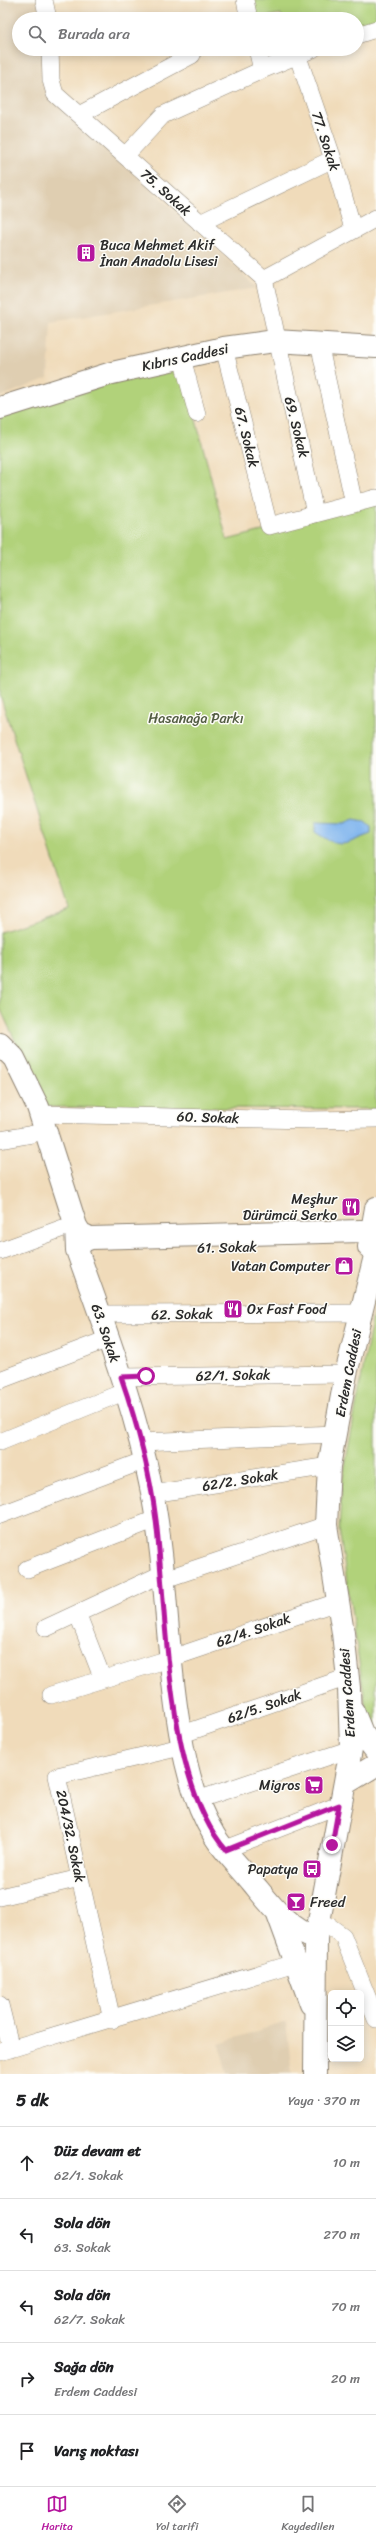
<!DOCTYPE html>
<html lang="tr">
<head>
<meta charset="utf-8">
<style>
  :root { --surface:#fff; --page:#f2f2f2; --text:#202124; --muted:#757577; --line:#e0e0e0; --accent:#b5179e }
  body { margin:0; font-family:Sriracha,sans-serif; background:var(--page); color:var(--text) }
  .controls { position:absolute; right:12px; bottom:12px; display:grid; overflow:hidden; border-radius:6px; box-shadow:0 2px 10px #0003 }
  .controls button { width:36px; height:36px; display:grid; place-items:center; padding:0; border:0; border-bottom:1px solid var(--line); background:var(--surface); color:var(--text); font:20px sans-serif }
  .stop { position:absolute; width:12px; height:12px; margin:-9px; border:3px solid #b5179e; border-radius:50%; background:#fff }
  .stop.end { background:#b5179e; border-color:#fff; box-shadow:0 1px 4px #0008 }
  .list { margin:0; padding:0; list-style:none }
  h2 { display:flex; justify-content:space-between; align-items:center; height:52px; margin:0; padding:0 16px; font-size:17px }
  h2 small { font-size:13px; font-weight:400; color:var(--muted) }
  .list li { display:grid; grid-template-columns:26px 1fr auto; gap:12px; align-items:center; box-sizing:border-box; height:72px; padding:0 16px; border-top:1px solid var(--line) }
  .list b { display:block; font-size:15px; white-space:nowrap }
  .list p { margin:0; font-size:13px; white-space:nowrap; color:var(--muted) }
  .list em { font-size:13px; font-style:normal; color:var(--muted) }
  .icon { flex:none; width:22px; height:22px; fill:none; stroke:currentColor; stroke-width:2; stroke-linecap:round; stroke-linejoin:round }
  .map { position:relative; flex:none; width:376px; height:2074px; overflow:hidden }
  .search { position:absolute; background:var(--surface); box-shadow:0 2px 10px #0003; left:12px; right:12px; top:12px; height:44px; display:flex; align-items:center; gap:10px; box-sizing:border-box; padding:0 14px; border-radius:22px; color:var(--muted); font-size:15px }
  .sheet { height:412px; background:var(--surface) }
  nav { display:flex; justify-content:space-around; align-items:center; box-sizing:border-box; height:56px; border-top:1px solid var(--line); background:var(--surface); font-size:11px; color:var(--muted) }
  nav a { display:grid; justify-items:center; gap:2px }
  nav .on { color:var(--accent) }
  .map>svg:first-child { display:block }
  .built { fill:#dfceb1 }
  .green { fill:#b1d27a; stroke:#6e7e52 }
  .water { fill:#80b5ee; stroke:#56708c }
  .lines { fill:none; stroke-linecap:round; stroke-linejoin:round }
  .minor-casing { stroke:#8e8372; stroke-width:18 }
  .major-casing { stroke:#8e8372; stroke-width:24 }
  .minor { stroke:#fff; stroke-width:17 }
  .major { stroke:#fff; stroke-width:22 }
  .route { stroke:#b5179e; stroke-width:5 }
  .labels { text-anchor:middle; stroke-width:3; stroke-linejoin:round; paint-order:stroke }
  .street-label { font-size:14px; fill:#2b2b2b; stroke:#fdfcf7 }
  .poi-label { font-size:14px; fill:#2b2b2b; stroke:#fdfcf7; text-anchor:end }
  .park-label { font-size:14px; fill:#535d43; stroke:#fdfcf7 }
</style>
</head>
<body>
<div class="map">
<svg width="376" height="2074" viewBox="0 0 376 2074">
  <rect width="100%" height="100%" fill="#fdfcf7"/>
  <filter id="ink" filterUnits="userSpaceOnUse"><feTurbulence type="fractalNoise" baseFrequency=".025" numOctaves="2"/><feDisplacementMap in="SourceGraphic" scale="8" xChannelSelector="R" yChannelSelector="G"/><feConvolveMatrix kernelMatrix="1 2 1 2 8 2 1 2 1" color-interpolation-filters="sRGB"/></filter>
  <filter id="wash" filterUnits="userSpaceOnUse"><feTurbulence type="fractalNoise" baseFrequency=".012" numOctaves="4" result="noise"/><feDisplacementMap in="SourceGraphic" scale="16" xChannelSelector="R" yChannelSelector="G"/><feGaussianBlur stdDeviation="0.9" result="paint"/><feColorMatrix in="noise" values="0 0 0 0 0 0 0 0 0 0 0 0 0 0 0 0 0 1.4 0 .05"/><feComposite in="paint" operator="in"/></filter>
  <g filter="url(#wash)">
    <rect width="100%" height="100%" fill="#f0dbba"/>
    <!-- built -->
    <path class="built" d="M0,0h42l3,19h-26v30h30v40l41,44 168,155 -207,34 -3,56 -48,19z
      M286,2022l6,52h-65l-8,-31z"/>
    <!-- green -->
    <path class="green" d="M247,0h129v26l-19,5v-12h-74l-2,-5 -31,5z
      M181,362l46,178 149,-38v607l-330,-2 -46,-99v-76l69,-23 -69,-214v-278z
      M376,1299v437l-7,-8 -30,-199 3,-47z"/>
    <!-- water -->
    <path class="water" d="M354,820l11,2 6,5v7c-29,10 -27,17 -56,-2v-9l29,1z"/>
  </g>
  <g filter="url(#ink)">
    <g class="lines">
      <!-- minor casing -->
      <g class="minor-casing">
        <path id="minor" d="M44,0l4,19
          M245,0l4,19
          M357,35l19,-6
          M50,49l1,31 4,14 209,185 51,234
          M257,49l5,21 51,-21
          M297,54l36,105 20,70
          M79,115l113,-60
          M125,156l38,-41 99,-45
          M200,223l133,-64
          M264,279l112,-61
          M319,343l35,161
          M224,348l45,178 107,-28
          M182,358l15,56
          M40,1114l270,6 66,-1
          M0,1140l33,-6
          M0,1251l63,-23
          M100,1314l260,-1
          M121,1377l225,-3
          M0,1380l108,-41
          M0,1442l126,-51
          M141,1442l195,-8
          M152,1494l177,-28
          M0,1515l145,-55
          M27,1569l129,-50
          M162,1580l164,-55
          M78,1615l24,62
          M46,1628l116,-54
          M51,1695l118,-36 168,-57
          M180,1735l168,-58
          M197,1800l154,-51
          M226,1849l113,-44
          M0,1897l80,-19
          M319,1919l24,17 33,83
          M0,2005l11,44
          M112,2020l-55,-244 124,-29
          M0,2052l295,-89"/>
      </g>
      <!-- major casing -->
      <g class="major-casing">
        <path id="major" d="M0,408l112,-35 112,-25 51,-7 101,6
          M0,1044l14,14 24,49 38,119 5,8 5,2
          M76,1226l1,24c28,79 59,159 75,242 14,72 14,148 25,221 6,41 15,86 37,122 10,17 26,32 38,47 19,23 35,46 64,56
          M369,1247l7,-39
          M77,1250l6,-9 8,-3 270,-7 15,4
          M353,1711l9,22 14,18
          M346,1783l30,-18
          M278,1914l33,90
          M315,2074l1,-136 35,-189 -2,-61 -6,-55 -17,-108 3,-59 17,-92 30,-122"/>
      </g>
      <!-- minor -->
      <use href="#minor" class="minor"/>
      <!-- major -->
      <use href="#major" class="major"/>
    </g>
  </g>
  <g class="lines" filter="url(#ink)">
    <!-- route -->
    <path class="route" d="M146,1376l-25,1c16,46 29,95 35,143 11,91 9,260 70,330l113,-45 -7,40"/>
  </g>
  <!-- icons -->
  <defs>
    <g id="building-square" transform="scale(1)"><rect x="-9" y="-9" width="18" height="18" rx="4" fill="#b5179e" stroke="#fdfcf7"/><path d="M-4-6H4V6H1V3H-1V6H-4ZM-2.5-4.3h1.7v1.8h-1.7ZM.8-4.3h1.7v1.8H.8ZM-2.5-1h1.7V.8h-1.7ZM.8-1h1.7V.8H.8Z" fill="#fff"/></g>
    <g id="restaurant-square" transform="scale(1)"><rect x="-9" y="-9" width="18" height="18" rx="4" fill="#b5179e" stroke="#fdfcf7"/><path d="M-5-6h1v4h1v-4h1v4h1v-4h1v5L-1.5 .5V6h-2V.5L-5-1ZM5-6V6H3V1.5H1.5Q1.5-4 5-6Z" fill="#fff"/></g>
    <g id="shop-square" transform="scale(1)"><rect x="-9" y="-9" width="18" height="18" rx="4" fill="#b5179e" stroke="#fdfcf7"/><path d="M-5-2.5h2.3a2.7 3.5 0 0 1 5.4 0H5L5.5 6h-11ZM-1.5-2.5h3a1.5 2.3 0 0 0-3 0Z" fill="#fff"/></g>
    <g id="supermarket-square" transform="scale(1)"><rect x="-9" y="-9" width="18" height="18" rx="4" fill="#b5179e" stroke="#fdfcf7"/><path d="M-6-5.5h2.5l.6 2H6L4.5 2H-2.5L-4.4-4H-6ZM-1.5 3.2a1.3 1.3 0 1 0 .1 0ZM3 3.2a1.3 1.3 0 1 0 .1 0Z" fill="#fff"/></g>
    <g id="bus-square" transform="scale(1)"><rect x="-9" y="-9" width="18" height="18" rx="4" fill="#b5179e" stroke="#fdfcf7"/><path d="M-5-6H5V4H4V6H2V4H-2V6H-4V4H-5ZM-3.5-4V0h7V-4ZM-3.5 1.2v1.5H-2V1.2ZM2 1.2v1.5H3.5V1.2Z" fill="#fff"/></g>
    <g id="bar-square" transform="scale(1)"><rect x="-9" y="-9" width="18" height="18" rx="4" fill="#b5179e" stroke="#fdfcf7"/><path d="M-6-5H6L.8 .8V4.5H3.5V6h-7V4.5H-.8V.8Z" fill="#fff"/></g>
  </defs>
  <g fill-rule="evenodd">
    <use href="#building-square" x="86" y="253"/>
    <use href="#restaurant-square" x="351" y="1207"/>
    <use href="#shop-square" x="344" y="1266"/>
    <use href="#restaurant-square" x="233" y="1309"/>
    <use href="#supermarket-square" x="314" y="1785"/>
    <use href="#bus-square" x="312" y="1869"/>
    <use href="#bar-square" x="296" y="1902"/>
  </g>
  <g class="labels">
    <!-- street labels -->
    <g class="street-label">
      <text transform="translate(326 141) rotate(72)" y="5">77. Sokak</text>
      <text transform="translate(166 192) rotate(42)" y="5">75. Sokak</text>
      <text transform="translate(185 357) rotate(-12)" y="5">Kıbrıs Caddesi</text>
      <text transform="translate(297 427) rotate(76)" y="5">69. Sokak</text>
      <text transform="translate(247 437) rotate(76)" y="5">67. Sokak</text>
      <text transform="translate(208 1117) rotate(2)" y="5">60. Sokak</text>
      <text transform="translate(227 1247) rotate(-1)" y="5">61. Sokak</text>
      <text transform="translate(182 1314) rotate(-1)" y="5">62. Sokak</text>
      <text transform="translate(106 1333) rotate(71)" y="5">63. Sokak</text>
      <text transform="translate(348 1373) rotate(-79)" y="5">Erdem Caddesi</text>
      <text transform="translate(233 1375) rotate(-1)" y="5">62/1. Sokak</text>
      <text transform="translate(240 1480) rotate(-9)" y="5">62/2. Sokak</text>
      <text transform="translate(253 1630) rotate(-19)" y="5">62/4. Sokak</text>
      <text transform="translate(347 1693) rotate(-94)" y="5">Erdem Caddesi</text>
      <text transform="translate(264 1706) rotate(-19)" y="5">62/5. Sokak</text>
      <text transform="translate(71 1836) rotate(78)" y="5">204/32. Sokak</text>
    </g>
    <!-- poi labels -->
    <g class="poi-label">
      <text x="100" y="250" text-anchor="start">Buca Mehmet Akif<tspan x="100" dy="16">İnan Anadolu Lisesi</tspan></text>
      <text x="337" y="1204">Meşhur<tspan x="337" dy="16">Dürümcü Serko</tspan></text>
      <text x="330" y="1271">Vatan Computer</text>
      <text x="247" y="1314" text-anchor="start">Ox Fast Food</text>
      <text x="300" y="1790">Migros</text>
      <text x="298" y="1874">Papatya</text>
      <text x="310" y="1907" text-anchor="start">Freed</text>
    </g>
    <!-- park labels -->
    <g class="park-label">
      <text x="196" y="723">Hasanağa Parkı</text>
    </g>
  </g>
</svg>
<div class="controls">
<button><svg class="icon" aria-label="locate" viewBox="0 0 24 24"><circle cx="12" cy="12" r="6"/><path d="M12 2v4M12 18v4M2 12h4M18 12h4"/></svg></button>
<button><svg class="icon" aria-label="layers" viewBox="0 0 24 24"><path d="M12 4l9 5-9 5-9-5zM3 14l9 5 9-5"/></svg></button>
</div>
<div class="stop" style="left:146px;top:1376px"></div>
<div class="stop end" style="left:332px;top:1845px"></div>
<div class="search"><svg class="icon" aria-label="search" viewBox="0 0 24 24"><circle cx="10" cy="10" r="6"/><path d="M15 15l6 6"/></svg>Burada ara</div>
</div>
<section class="sheet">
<h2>5 dk<small>Yaya · 370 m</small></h2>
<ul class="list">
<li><svg class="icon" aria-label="ahead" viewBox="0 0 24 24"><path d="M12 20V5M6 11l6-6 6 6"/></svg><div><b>Düz devam et</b><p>62/1. Sokak</p></div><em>10 m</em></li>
<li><svg class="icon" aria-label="left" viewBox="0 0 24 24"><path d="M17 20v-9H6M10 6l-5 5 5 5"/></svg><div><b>Sola dön</b><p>63. Sokak</p></div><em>270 m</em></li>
<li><svg class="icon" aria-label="left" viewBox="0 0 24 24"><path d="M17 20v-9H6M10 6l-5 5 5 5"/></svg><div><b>Sola dön</b><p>62/7. Sokak</p></div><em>70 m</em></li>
<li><svg class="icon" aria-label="right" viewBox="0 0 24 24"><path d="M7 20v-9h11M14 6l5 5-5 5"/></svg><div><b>Sağa dön</b><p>Erdem Caddesi</p></div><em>20 m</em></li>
<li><svg class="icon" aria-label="arrive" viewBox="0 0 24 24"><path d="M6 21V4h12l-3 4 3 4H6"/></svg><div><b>Varış noktası</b></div></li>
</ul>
</section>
<nav>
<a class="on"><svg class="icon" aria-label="map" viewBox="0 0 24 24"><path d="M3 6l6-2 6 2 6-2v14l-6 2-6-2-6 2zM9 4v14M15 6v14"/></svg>Harita</a>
<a><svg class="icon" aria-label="directions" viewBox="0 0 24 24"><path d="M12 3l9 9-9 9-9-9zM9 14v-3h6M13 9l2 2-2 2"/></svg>Yol tarifi</a>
<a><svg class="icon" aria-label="saved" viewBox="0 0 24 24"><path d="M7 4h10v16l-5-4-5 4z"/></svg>Kaydedilen</a>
</nav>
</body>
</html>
